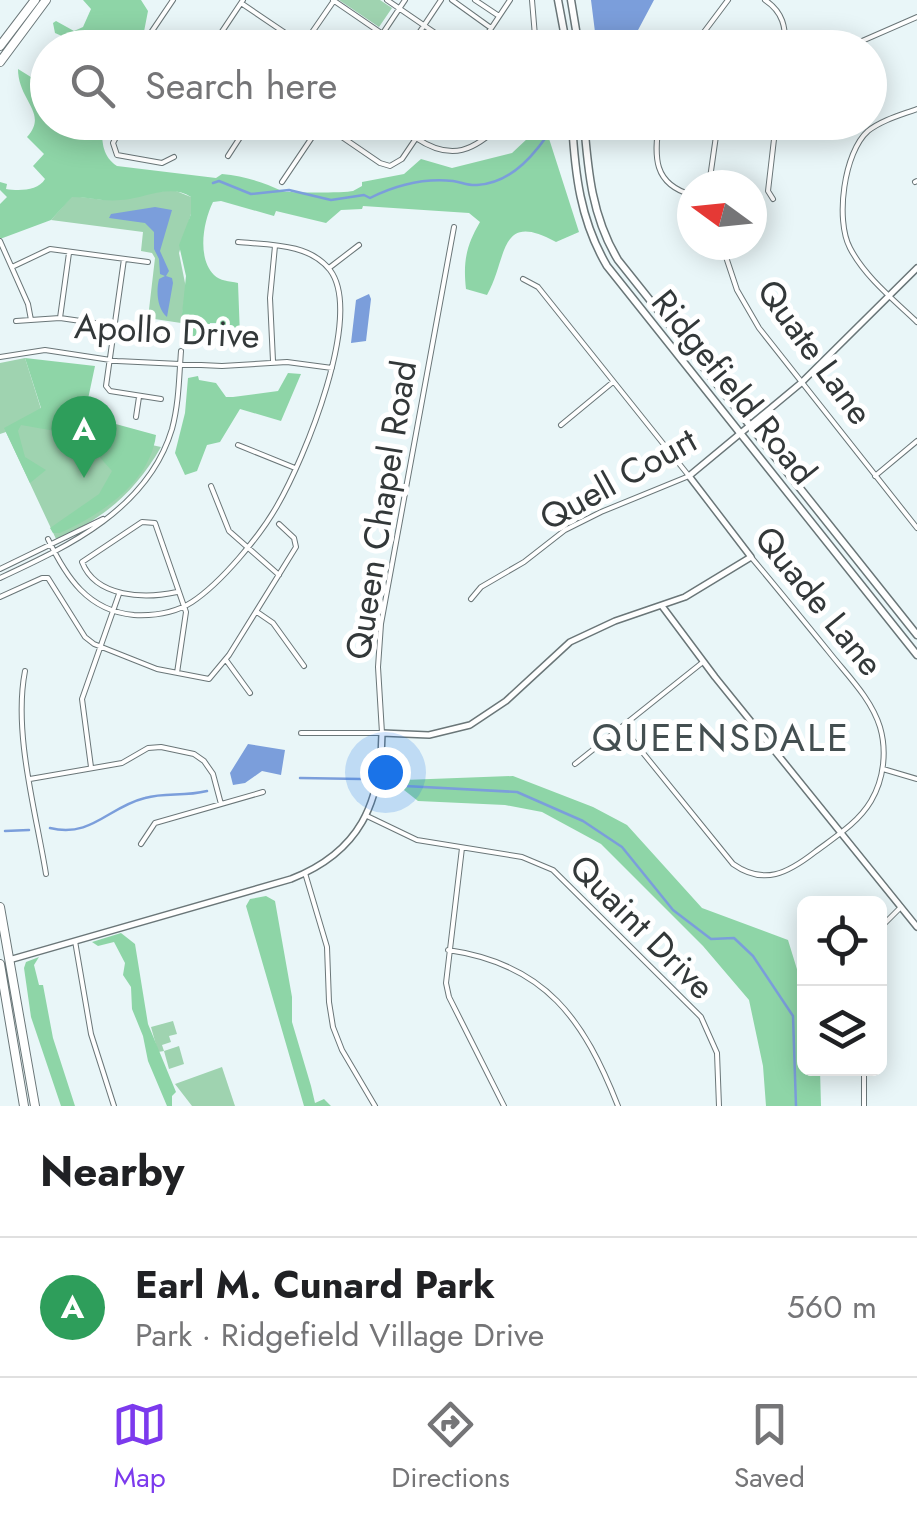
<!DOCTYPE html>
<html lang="en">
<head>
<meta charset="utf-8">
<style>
  :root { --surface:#fff; --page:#f6f6f6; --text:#202124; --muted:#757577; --line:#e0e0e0; --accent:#7c3aed }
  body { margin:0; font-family:Jost,sans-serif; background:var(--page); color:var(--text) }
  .controls { position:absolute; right:30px; bottom:30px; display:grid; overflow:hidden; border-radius:15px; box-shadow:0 5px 25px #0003 }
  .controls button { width:90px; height:90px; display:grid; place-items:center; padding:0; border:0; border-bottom:2px solid var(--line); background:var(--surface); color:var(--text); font:50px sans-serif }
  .compass { position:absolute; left:677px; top:170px; width:90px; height:90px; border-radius:50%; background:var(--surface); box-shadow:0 5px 25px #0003; rotate:285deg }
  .you { position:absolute; left:385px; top:772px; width:35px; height:35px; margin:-25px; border:8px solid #fff; border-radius:50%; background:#1a73e8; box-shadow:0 0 0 15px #1a73e833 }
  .badge { display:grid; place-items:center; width:65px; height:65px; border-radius:50%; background:var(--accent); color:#fff; font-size:32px; font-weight:700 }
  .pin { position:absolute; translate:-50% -82px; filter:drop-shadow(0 2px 5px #0008) }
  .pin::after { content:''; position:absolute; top:52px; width:35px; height:30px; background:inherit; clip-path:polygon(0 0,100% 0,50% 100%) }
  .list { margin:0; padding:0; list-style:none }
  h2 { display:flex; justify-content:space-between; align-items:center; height:130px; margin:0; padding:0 40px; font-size:42px }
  h2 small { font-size:32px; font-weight:400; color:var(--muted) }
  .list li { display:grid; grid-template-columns:65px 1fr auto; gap:30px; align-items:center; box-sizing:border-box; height:140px; padding:0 40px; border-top:2px solid var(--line) }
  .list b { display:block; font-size:38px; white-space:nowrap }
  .list p { margin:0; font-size:32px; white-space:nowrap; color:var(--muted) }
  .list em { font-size:32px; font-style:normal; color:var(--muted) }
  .icon { flex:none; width:55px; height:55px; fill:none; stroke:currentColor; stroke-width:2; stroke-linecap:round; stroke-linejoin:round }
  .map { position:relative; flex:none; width:917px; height:1106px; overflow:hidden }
  .search { position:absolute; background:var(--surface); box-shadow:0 5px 25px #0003; left:30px; right:30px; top:30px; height:110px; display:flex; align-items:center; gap:25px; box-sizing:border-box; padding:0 35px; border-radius:55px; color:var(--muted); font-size:38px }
  .sheet { height:270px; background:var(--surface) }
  nav { display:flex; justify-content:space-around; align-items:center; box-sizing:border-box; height:140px; border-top:2px solid var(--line); background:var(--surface); font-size:28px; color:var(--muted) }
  nav a { display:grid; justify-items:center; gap:5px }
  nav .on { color:var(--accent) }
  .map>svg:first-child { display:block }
  .green { fill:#9fd3b0 }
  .forest { fill:#8ed5a7 }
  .water { fill:#7b9edb }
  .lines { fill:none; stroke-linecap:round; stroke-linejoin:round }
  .stream { stroke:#7b9edb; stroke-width:2.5 }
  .minor-casing { stroke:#6a7678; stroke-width:6 }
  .tertiary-casing { stroke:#6a7678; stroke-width:8 }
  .secondary-casing { stroke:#6a7678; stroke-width:9 }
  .primary-casing { stroke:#6a7678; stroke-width:10 }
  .trunk-casing { stroke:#6a7678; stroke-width:10 }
  .minor { stroke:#fff; stroke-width:4 }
  .tertiary { stroke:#fff; stroke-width:5 }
  .secondary { stroke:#fff; stroke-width:6 }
  .primary { stroke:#fff; stroke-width:8 }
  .trunk { stroke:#fff; stroke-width:8 }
  .labels { text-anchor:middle; stroke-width:10; stroke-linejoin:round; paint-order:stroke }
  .street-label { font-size:35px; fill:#333839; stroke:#fff }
  .neighbourhood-label { font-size:38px; letter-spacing:2.5px; fill:#444f51; stroke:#fff }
</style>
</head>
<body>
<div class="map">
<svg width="917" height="1106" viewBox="0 0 917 1106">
  <rect width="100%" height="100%" fill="#e9f6f8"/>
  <!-- green -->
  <path class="green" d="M339,0h41l12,8 -13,19z
    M164,191h12l15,6v17l-12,39 7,35 -5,35 -33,-5 7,-60 -3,-5 -11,-2 2,-19 -92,-12 21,-24 33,4z
    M25,358l16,51 -12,9 132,29c-26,45 -57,72 -105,92l-50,-107 -6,2v-71z
    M173,1021l4,13 -8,2 2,6 -9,3 2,6 15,-5 5,18 -15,5 -5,-18 -6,1 -7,-25z
    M222,1067l13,39h-43l-17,-22z"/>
  <!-- forest -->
  <path class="forest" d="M83,0h58l7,11 -7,36h-54l-32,-14 -2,-10 3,-2 18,10 9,-4 8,-18z
    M18,69l29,18 1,35 54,1c0,16 -1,33 15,43l99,12 6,-4c22,2 41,8 60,17 4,2 63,2 71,0l9,-5v-4l42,-8 17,-15 31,9 60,-15 32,-30 35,109 -23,10c-58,-32 -48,16 -69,53l-21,-6c-3,-27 0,-43 14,-67l-11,-9 -106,-7 -1,3 -21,1 -15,13 -50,-12 -2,5 -53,-15 -8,1c-10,20 -16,56 1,73 6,6 15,6 24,8l2,53 -31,2 -3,-4 13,-6v-5h-9l-1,5 -9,1v13l-15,7 -4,-26 5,-47 -7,-31 12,-31v-17c-21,-14 -47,2 -70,3 -17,2 -33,-3 -49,-3l-21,23 -51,19v-35l7,-7 -7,-7v-8l7,2 -1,5c13,2 32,2 39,-10l-12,-13 11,-12 -17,-17c22,-24 -9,-36 -9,-68z
    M25,358l70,8 -11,52 15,10 13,-5 44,12c-6,48 -56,80 -96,98h-7l-3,-5 49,-34 13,-23 -16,-18 -15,-6 -9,-13 -51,-9 -3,6 7,26 21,13 -16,13 -26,-55 37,-20z
    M288,373l13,1 -20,47 -41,-12 -20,33 -13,3 -10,26 -12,4 -10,-22 10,-40 3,-35 10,-2 1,4 17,3 10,14h7l45,-6z
    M513,776l80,31 34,18 75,83 86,32 16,52v76l16,1 1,37h-55l-3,-40 -14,-66 -46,-54 -102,-102 -59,-32 -37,-7 -87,-4 -14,-11v-10z
    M266,896l9,5 17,96v25l19,64 4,17 9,-4 7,7h-27l-58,-200 4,-7z
    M121,933l14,11 13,80 28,68 -4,4v10h-5l-19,-45 -5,-25 -11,-27 -1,-22 -8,-12 2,-12 -11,-21 -16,4 -6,-4z
    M39,957l-5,8 5,20h4l10,53 22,68h-14l-30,-89 -7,-49 2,-6z"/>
  <!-- water -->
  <path class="water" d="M591,0h63l-25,47 -32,1z
    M155,207l17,3 -12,41 9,20 -3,5 6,2 1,5 -6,34c-10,-8 -11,-26 -8,-38l6,-3 -5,-2 -1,-15 -5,-10v-17l-9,-9 -36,-5 2,-4z
    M369,294l2,5 -5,42 -15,2 5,-43z
    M248,744l37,6 -4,25 -19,-4 -17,12 -12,2 -3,-12z"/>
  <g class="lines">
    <!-- stream -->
    <path class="stream" d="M213,183l6,-2 32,13 38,-4 42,10 33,-5 6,3c26,-13 55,-20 83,-17 8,1 16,5 24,4 36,-2 60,-33 78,-61
      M300,778l61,1
      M405,786l112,6 66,29 39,26 51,63 38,29 23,-1 19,18 40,60 3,90
      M50,828c42,10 58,-21 95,-30 21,-6 38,-1 62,-7
      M5,831l24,-1"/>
    <!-- minor casing -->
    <g class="minor-casing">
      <path id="minor" d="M333,0l70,48
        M387,0l70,48
        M452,0l39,28
        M475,0l24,16
        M532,0l4,48
        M765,0c18,12 21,27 20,48
        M241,3l62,42
        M700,37l12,11
        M304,44l29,-42
        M147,48l3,-14 23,-34
        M211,48l32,-48
        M373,48l32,-48
        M409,48l32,-48
        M478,48l32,-48
        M692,48l36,-48
        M846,48l71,-31
        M917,109c-16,6 -35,11 -49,22 -24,21 -33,89 -18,117 15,29 44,52 67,74
        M124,122l-11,21 4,12 45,8 12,-6
        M225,122l17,12
        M320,122l60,41 10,3 12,-7 25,-37
        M659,122c-5,35 -6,62 33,73
        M416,138c36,24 58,13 88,-16
        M347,140l12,-18
        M228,156l22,-34
        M282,182l39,-58
        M915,182l2,-1
        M709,185l9,-63
        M773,199l-5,-8 8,-69
        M0,241l28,63 3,16
        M722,245l15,45 22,38 158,200
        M124,259l-18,127 4,5 51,8
        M12,267l38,-18 98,13
        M329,268l30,-23
        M60,318l9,-65
        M16,321l44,-3 104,15
        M0,357l45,-7 72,11 105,5 65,-4 45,6
        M273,361l-3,-63 5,-52
        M136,417l3,-20
        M561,425l52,-43
        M238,445l57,23
        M875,476l42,-35
        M211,486l18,45 50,44
        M48,539c18,38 40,72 86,76 21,1 41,-2 58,-13 29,-19 68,-66 85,-96 27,-46 87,-191 53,-236 -21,-27 -61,-25 -92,-28
        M0,569l103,-50
        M0,578c69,-32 148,-69 172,-149 7,-26 7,-52 9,-78
        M0,597l42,-19h6l37,59 9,7 63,25 52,10 20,-24 67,-108 -2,-9 -15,-14
        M471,599l10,-12 43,-25 41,-32 36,-18 88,-36 -151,-189 -15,-8
        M257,612l16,11 31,43
        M226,660l24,33
        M25,671c-12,62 11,141 21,203
        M177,673l9,-61 -31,-89 -13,-1 -60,40c14,36 63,37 95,30
        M622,727l111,137c31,22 55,9 82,-12 20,-15 43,-29 56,-51 13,-22 16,-50 9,-74 -9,-29 -33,-52 -51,-75 -26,-32 -52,-64 -78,-95
        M301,733h81l-4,-66 3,-43 73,-397
        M575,764l128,-102
        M91,767l-9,-68 37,-105
        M883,769l34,10
        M30,779l92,-16 26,-15 13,-1 33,7 10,7 9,13 8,30
        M367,816l50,24 105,17 31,13 148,147 16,36 2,53
        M141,844l14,-21 108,-31
        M462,848l-16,135 3,14 55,109
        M305,873l22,74 2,55 4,25 9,23 33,56
        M880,928l21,-21
        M75,941l16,93 23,72
        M448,950c98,14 136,70 170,156
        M864,1068v38"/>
    </g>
    <!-- tertiary casing -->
    <g class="tertiary-casing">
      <path id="tertiary" d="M662,606l53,71 202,250
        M9,960l282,-81c69,-27 90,-76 91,-146l47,2 41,-10 36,-24 64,-59 45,-21 70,-24 66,-40 -62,-81 112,-93 116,-115"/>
    </g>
    <!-- secondary casing -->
    <g class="secondary-casing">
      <path id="secondary" d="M558,0l9,48
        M571,0l8,48
        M572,122c3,52 8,98 35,144l310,389
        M584,122c4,50 8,95 34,138l299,375"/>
    </g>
    <!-- primary casing -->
    <g class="primary-casing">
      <path id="primary" d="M0,907l35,199
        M0,964l24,142"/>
    </g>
    <!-- trunk casing -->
    <g class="trunk-casing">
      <path id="trunk" d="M0,46l35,-46
        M0,62l46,-62"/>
    </g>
    <!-- minor -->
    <use href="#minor" class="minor"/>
    <!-- tertiary -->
    <use href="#tertiary" class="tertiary"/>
    <!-- secondary -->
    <use href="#secondary" class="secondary"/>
    <!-- primary -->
    <use href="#primary" class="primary"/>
    <!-- trunk -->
    <use href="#trunk" class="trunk"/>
  </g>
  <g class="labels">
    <!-- street labels -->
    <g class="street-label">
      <text transform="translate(167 331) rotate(3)" y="12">Apollo Drive</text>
      <text transform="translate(815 352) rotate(54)" y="12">Quate Lane</text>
      <text transform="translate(734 387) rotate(51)" y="12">Ridgefield Road</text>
      <text transform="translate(618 479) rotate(-29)" y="12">Quell Court</text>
      <text transform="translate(381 510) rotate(-81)" y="12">Queen Chapel Road</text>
      <text transform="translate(819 601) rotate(51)" y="12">Quade Lane</text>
      <text transform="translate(642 927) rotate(45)" y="12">Quaint Drive</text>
    </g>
    <!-- neighbourhood labels -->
    <g class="neighbourhood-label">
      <text x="721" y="751">QUEENSDALE</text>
    </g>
  </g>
</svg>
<div class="controls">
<button><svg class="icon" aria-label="locate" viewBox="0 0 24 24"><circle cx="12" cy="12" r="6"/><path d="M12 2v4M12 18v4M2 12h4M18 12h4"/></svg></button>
<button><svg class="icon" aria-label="layers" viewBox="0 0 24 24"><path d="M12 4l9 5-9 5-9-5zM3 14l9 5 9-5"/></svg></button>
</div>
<svg class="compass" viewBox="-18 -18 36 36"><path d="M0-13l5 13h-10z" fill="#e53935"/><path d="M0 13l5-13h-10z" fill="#757577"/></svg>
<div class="you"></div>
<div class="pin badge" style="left:84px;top:478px;background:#2e9e5b">A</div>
<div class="search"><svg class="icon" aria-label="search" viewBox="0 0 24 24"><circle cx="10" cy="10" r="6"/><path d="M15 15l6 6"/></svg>Search here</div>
</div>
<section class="sheet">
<h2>Nearby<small></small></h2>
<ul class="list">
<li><span class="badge" style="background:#2e9e5b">A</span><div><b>Earl M. Cunard Park</b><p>Park · Ridgefield Village Drive</p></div><em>560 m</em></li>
</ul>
</section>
<nav>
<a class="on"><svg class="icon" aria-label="map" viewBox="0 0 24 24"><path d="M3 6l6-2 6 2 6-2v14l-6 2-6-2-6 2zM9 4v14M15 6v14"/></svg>Map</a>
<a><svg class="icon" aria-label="directions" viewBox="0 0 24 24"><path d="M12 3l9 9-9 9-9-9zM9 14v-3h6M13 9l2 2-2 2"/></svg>Directions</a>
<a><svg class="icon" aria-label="saved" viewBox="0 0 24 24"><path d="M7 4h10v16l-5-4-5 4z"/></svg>Saved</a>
</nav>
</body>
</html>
